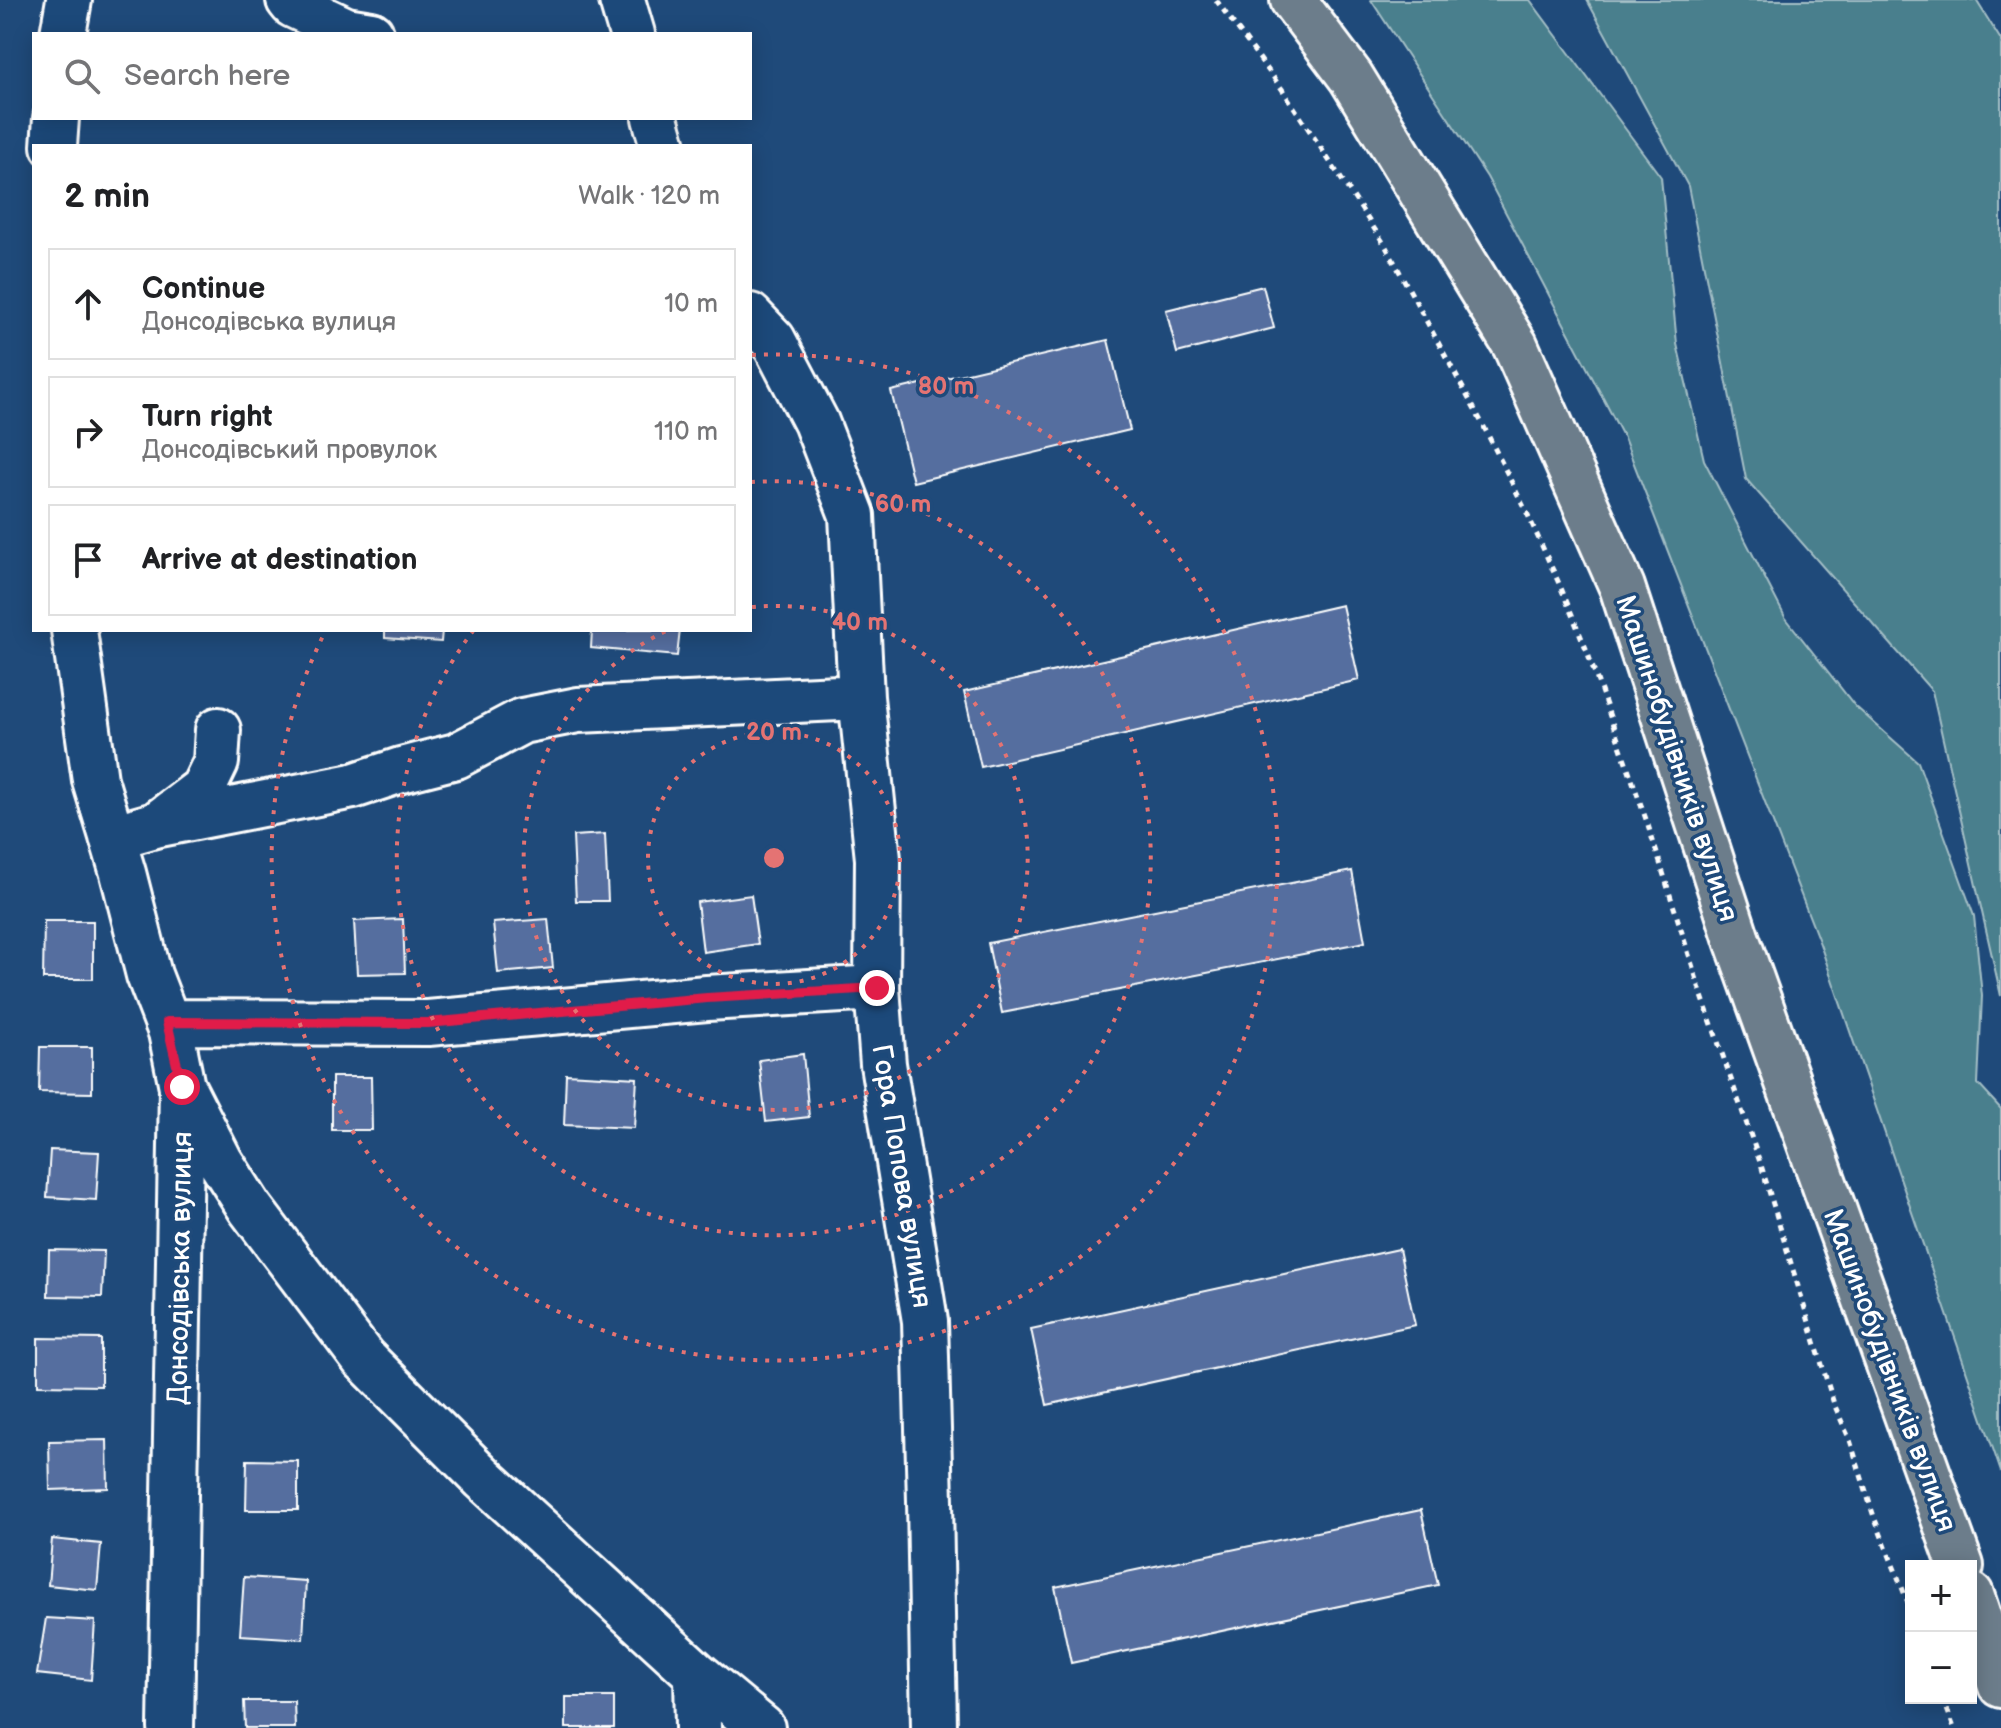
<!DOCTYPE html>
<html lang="en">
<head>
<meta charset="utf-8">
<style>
  :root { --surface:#fff; --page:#f6f6f6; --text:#202124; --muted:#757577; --line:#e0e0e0 }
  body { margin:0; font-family:"Balsamiq Sans",sans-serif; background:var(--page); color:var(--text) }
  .controls { position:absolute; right:24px; bottom:24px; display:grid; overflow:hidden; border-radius:0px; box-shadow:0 4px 20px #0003 }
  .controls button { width:72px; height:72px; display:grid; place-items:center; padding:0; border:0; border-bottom:2px solid var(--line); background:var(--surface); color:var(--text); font:40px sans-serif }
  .stop { position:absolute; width:24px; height:24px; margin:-18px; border:6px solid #e11d48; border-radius:50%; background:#fff }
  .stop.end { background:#e11d48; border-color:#fff; box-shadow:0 2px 8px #0008 }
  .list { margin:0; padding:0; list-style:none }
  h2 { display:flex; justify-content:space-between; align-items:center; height:104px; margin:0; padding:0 32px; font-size:34px }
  h2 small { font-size:26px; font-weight:400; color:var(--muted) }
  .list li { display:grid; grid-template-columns:52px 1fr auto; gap:24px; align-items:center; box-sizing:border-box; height:112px; margin:0 16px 16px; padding:0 16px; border:2px solid var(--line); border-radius:0px }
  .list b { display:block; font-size:30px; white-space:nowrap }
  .list p { margin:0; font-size:26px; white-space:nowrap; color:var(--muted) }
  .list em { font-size:26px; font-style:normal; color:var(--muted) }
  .icon { flex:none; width:44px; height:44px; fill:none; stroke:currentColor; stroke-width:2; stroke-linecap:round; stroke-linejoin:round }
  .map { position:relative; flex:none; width:2001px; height:1728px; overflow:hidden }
  .search { position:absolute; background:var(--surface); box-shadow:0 4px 20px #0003; left:32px; top:32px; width:720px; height:88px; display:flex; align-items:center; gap:20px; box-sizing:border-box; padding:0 28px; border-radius:0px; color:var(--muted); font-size:30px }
  .panel { position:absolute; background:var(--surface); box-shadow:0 4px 20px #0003; left:32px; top:144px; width:720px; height:488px; border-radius:0px }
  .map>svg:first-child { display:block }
  .green { fill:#4a7f8d; stroke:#a4bfc6; stroke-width:2 }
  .building { fill:#546e9f; stroke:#fff; stroke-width:2 }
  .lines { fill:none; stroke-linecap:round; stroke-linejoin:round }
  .minor-casing { stroke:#fff; stroke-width:50 }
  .major-casing { stroke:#fff; stroke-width:50 }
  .path { stroke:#fff; stroke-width:5; stroke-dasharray:6 6; stroke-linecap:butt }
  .minor { stroke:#1f4a7a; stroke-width:44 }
  .major { stroke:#6c7d8b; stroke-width:44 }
  .route { stroke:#e11d48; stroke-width:10 }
  .ring { fill:none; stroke:#e47373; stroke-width:4; stroke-dasharray:4 8 }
  .labels { text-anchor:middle; stroke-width:7; stroke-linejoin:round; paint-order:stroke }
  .street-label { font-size:28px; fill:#fff; stroke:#1f4a7a }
  .centre { fill:#e47373; stroke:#1f4a7a; stroke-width:4 }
  .ring-label { font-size:24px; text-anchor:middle; font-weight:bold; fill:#e47373; stroke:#1f4a7a; stroke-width:7; stroke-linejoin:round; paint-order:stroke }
</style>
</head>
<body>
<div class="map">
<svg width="2001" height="1728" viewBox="0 0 2001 1728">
  <rect width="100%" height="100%" fill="#1f4a7a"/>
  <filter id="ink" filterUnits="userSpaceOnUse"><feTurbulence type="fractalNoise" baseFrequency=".0125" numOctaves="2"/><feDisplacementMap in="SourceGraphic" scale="16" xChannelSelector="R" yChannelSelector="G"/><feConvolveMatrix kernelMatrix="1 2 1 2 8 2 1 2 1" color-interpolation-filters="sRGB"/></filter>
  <g filter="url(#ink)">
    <!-- green -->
    <path class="green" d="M1371,0h159l131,177 16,167 27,116 81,157 70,89 63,56 56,154 8,80 -4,88 23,25v363l-181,-528 -196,-506 -137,-261z
      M1587,0h389l25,40v956l-69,-305 -186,-212 -58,-293z"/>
    <!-- building -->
    <path class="building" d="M1263,286l11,42 -97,25 -11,-43z
      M1108,340l22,90 -217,52 -22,-91z
      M1342,605l17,75 -378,87 -17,-75z
      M385,630h57l-1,12 -56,-4z
      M592,630h88l-3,26 -86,-8z
      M605,834l3,67h-32l-3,-65z
      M1352,871l13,71 -363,71 -14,-70z
      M751,895l7,49 -55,8 -6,-50z
      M403,919l2,54 -48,1 -3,-53z
      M548,919l5,49 -55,5 -5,-50z
      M44,921h49v58h-50z
      M40,1047h52v46l-53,-1z
      M803,1054l6,63 -43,5 -7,-62z
      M566,1074l71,4 -3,50 -70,-3z
      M332,1077h39l1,53h-40z
      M50,1150l49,2 -3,48 -49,-3z
      M1399,1249l16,76 -368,80 -16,-76z
      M49,1250l55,1 -2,46 -54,-1z
      M38,1338l63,1v47l-63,-1z
      M107,1440l1,48 -58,2 -1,-49z
      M247,1460l51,1v49h-52z
      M1421,1510l17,75 -367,78 -16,-76z
      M52,1539l49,5 -4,46 -49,-5z
      M244,1577l62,4 -3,58 -63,-4z
      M46,1618l49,3 -4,59 -54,-6z
      M566,1697h48v31h-48z
      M244,1701h50l1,27h-50z"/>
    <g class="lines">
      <!-- minor casing -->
      <g class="minor-casing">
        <path id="minor" d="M289,0l4,5 53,25 25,4
          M622,0l10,34
          M63,34l6,-34
          M655,118l8,28
          M54,146l2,-28
          M750,316l23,24 43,82 36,93 9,182 17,162 -1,129 6,76 42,257 5,180 4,227
          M74,630l21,150 28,93 26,102 22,57 11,55 -11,641
          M161,821l42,-32 13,-27 2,-32
          M112,837l43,-12 198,-39 48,-16 55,-14 66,-35 56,-11 283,-13
          M167,1022l261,1 279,-25 170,-10
          M185,1092l35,69 30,47 113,150 120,120 214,196 65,54
          M697,1674l1,54"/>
      </g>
      <!-- major casing -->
      <g class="major-casing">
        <path id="major" d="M1293,0l58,77 164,268 107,242 115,353 224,626
          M1971,1595l30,90"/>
      </g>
      <!-- path -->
      <path class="path" d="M1216,0l66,89 103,156 97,178 46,92 33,73 26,63 61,174 54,171 59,169 73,239 16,36 24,77 37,93
        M1943,1698l11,30"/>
      <!-- minor -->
      <use href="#minor" class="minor"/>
      <!-- major -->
      <use href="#major" class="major"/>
    </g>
  </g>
  <g class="lines" filter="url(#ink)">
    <!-- route -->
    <path class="route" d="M182,1087l-15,-65 261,1 279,-25 170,-10"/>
  </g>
  <!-- distance rings -->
  <g class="ring">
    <circle cx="774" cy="858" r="126"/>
    <path d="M752 607A252 252 0 1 1 666 631"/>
    <path d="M751 482A377 377 0 1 1 473 631"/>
    <path d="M752 355A503 503 0 1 1 324 634"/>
  </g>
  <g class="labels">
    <!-- street labels -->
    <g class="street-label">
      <text transform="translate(1678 758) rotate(72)" y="10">Машинобудівників вулиця</text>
      <text transform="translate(903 1176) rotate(81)" y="10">Гора Попова вулиця</text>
      <text transform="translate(179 1268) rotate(-89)" y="10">Донсодівська вулиця</text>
      <text transform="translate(1891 1370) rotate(70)" y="10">Машинобудівників вулиця</text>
    </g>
  </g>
  <circle cx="774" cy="858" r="12" class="centre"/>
  <g class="ring-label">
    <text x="946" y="394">80 m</text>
    <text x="903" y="512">60 m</text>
    <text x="860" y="630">40 m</text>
    <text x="774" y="740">20 m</text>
  </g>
</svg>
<div class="controls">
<button>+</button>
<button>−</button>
</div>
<div class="stop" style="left:182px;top:1087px"></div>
<div class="stop end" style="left:877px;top:988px"></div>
<div class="search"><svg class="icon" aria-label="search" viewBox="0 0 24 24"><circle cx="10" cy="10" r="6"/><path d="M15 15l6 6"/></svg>Search here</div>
<section class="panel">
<h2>2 min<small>Walk · 120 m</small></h2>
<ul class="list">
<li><svg class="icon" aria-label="ahead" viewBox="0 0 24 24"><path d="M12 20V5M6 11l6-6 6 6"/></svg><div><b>Continue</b><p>Донсодівська вулиця</p></div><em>10 m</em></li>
<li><svg class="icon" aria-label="right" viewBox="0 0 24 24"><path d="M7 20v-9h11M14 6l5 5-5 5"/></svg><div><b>Turn right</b><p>Донсодівський провулок</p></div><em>110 m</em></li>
<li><svg class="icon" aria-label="arrive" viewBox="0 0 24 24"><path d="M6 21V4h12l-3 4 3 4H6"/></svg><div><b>Arrive at destination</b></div></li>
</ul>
</section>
</div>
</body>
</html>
